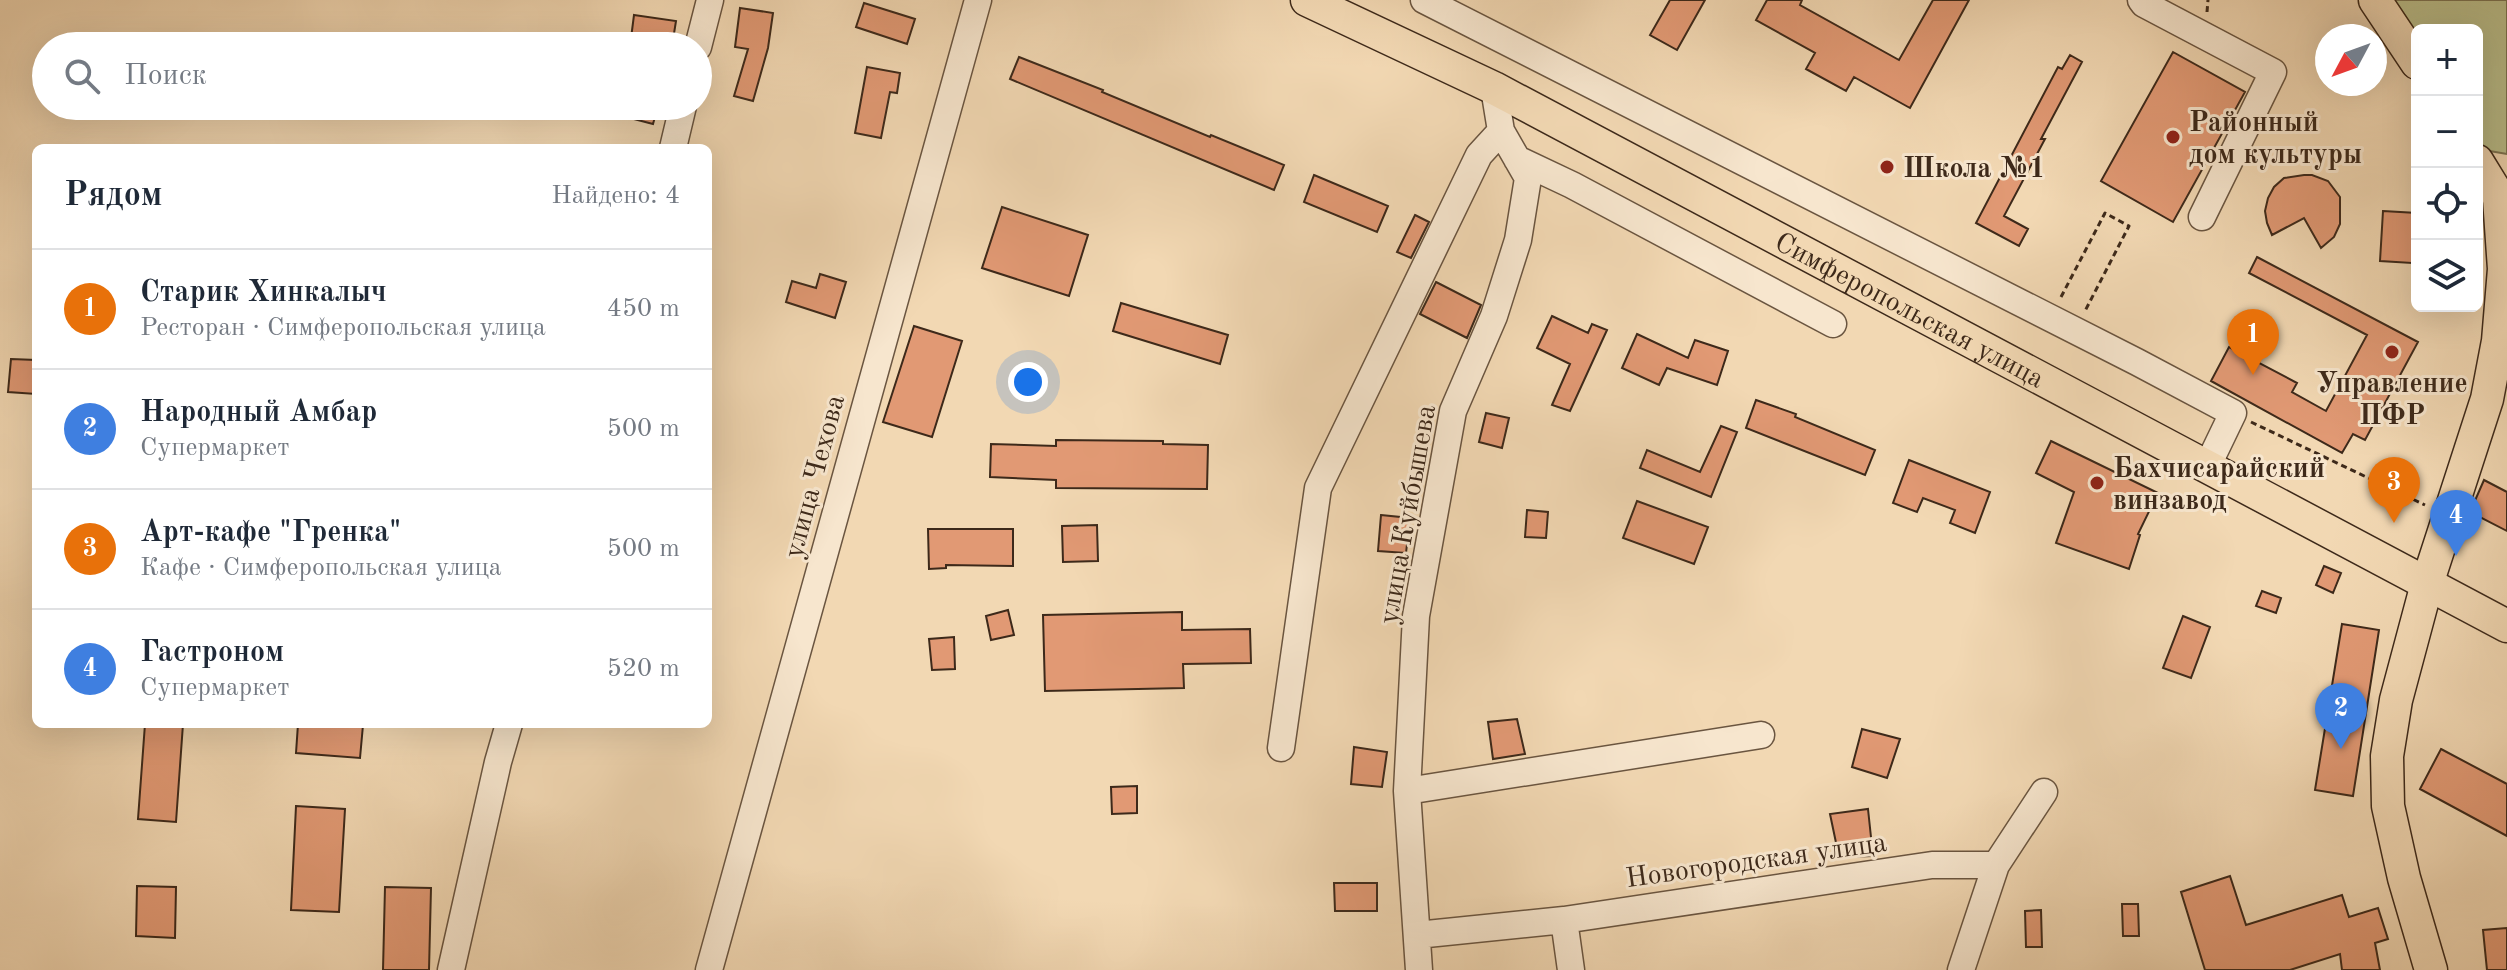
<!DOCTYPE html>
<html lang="ru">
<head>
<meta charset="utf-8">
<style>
  :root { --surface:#fff; --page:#f2f2f3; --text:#1f2937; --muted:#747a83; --line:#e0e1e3; --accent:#b45309 }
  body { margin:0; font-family:"Old Standard TT",serif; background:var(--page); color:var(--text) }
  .controls { position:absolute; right:24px; top:24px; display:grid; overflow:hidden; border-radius:12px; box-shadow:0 8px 32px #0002 }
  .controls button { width:72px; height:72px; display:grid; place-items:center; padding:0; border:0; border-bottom:2px solid var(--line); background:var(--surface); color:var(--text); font:40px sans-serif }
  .compass { position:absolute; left:2315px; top:24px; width:72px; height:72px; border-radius:50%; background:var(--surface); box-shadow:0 8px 32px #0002; rotate:229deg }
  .you { position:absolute; left:1028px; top:382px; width:28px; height:28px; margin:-20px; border:6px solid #fff; border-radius:50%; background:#1a73e8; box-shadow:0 0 0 12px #1a73e833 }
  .badge { display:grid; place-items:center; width:52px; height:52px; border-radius:50%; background:var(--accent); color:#fff; font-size:26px; font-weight:700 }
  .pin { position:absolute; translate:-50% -66px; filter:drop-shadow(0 2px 4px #0008) }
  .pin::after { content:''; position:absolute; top:42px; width:28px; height:24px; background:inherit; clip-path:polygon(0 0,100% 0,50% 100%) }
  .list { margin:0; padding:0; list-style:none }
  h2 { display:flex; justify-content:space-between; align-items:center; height:104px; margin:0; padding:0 32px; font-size:34px }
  h2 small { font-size:26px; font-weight:400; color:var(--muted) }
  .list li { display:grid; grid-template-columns:52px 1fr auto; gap:24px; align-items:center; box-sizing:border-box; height:120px; padding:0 32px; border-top:2px solid var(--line) }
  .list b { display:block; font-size:30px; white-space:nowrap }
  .list p { margin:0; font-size:26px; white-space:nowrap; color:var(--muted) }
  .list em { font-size:26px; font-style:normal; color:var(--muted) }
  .icon { flex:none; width:44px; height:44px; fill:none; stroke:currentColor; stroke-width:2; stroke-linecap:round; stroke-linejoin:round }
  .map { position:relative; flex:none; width:2507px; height:970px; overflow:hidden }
  .search { position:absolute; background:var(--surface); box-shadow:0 8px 32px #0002; left:32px; top:32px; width:680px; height:88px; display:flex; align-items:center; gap:20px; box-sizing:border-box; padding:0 28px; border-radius:44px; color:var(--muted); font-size:30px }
  .panel { position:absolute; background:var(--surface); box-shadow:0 8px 32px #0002; left:32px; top:144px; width:680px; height:584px; border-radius:12px }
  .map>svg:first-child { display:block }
  .green { fill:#babf8c; stroke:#7c7453; stroke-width:2 }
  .building { fill:#e19974; stroke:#3d291a; stroke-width:2 }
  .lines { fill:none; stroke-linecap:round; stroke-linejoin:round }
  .minor-casing { stroke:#6a5540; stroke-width:29 }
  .major-casing { stroke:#3d291a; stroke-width:35 }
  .path { stroke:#3d291a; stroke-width:3; stroke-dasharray:6 4; stroke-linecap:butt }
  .minor { stroke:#f7e6ce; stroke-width:26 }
  .major { stroke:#f2d8b3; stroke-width:32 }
  .poi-dot { fill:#8f2418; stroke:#f7e6ce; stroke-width:3 }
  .labels { text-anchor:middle; stroke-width:6; stroke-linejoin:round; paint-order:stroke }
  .poi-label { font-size:28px; font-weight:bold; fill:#3d291a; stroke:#f7e6ce; text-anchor:start }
  .street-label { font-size:28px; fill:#3d291a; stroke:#f7e6ce }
</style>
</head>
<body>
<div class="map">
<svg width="2507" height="970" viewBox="0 0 2507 970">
  <rect width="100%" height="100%" fill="#f2d8b3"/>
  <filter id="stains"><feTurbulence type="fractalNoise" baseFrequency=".0025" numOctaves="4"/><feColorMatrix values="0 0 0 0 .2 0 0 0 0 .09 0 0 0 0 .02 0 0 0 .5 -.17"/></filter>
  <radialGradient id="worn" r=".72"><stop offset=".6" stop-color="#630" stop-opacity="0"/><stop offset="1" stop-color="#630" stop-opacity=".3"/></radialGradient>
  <!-- green -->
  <path class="green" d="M2380,0h127v154l-23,-4 -7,-11v-109h-60v23z"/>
  <!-- building -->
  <path class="building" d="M1670,0h35l-28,50 -27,-15z
    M1767,0h35l-2,5 99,55 34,-60h36l-59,108 -56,-31 -8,14 -40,-22 9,-16 -59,-33z
    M864,3l51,16 -8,25 -51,-17z
    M740,8l33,5 -5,35 -15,53 -19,-5 14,-47 -13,-2z
    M634,15l42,6 -4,25h-42z
    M2173,52l72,40 -72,130 -72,-41z
    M2070,55l12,7 -41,77h4l-41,77 24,13 -9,17 -43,-23 82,-156 4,2z
    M1019,57l84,33 -1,2 108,45 1,-2 73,30 -10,25 -264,-111z
    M867,67l33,6 -3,20 -7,-1 -9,46 -26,-5z
    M633,106h25l-5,18 -23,-6z
    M1314,175l74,31 -11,26 -73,-30z
    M2304,175h8l16,6 12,16v27l-6,13 -13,11 -17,-30 -32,17 -5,-12 -2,-12 3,-13 6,-11 10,-9z
    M1002,207l86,28 -19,61 -87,-28z
    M2383,211l34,2v20h-4l-1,30 -32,-2z
    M1415,215l14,7 -18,36 -14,-6z
    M2257,257l161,85 -53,98 -12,-6 -11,19 -131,-72 18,-34 68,36 -5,9 34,19 41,-76 -118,-62z
    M820,274l26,8 -11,36 -49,-16 6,-21 24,7z
    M1436,282l45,23 -14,33 -47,-24z
    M1121,303l107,32 -8,29 -107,-33z
    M1552,316l36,17 4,-9 15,6 -37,81 -18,-6 18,-41 -33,-16z
    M914,326l48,15 -30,96 -49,-15z
    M1637,334l51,24 7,-18 33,11 -11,34 -50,-17 -8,17 -37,-17z
    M11,359l25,1v34l-28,-2z
    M1756,400l40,14 -1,3 80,33 -10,25 -119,-47z
    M1486,413l23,5 -7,30 -23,-6z
    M1721,426l16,6 -26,65 -71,-29 7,-18 53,22z
    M1056,440l107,1v3l45,1 -1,44 -151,-1v-8l-66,-3 1,-33 65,2z
    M2051,441l107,52 -20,41 2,1 -11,34 -73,-26 18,-51 -38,-19z
    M1909,460l81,32 -15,41 -25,-10 5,-13 -32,-12 -6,14 -24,-9z
    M2484,480l23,12v39l-37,-19z
    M1637,501l71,26 -14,37 -71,-26z
    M1527,510l21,2 -2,26 -21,-1z
    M1381,515l29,3 -4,35 -28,-2z
    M1097,525l1,36 -35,1 -1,-36z
    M928,529h85v37l-67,-1v3l-17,1z
    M2324,566l17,7 -8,20 -17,-8z
    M2262,591l19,7 -5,15 -20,-7z
    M1008,610l6,25 -23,5 -5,-24z
    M1182,612v18l68,-1 1,34 -68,1 1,24 -139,3 -2,-76z
    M2183,616l27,11 -19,51 -28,-10z
    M2342,624l37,6 -26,166 -38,-6z
    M954,637l1,32 -23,1 -3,-31z
    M1517,719l8,35 -32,5 -5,-37z
    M145,724h38l-7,98 -38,-3z
    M298,724l65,1 -3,33 -64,-5z
    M1862,729l38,10 -13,39 -35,-11z
    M1354,747l33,5 -5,35 -31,-3z
    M2441,749l66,35v52l-87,-47z
    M1137,786v27l-25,1 -1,-27z
    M296,806l49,3 -6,103 -48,-2z
    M1868,809l5,47 -34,1 -9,-43z
    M2230,876l16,49 96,-30 7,22 29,-9 10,31 -13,4 5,27h-38l-2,-16 -50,16h-85l-24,-78z
    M1334,883h43v28h-42z
    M137,886l39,1 -1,51 -39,-2z
    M385,887l46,1 -2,82h-46z
    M2122,904h16l1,32h-16z
    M2041,910l1,37h-16l-1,-36z
    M2507,928v42h-20l-4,-40z"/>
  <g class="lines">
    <!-- minor casing -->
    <g class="minor-casing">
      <path id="minor" d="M1424,0l713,362 96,51 -25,52
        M2141,0l3,4 129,68 -71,145
        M698,47l12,-47
        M673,148l10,-42
        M1517,159l55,26 261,139
        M1281,748l37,-260 161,-333 22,-24
        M1407,791l354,-56
        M1564,920l7,50
        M1417,935l147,-15 368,-55h64
        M451,970l47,-208 11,-38
        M709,970l269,-970
        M1419,970l-12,-179 9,-175 37,-205 41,-95 24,-76 10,-62 -27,-47 -7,-43
        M1961,970l35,-105 48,-73"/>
    </g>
    <!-- major casing -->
    <g class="major-casing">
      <g id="major">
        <path id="s1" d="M1307,0l187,88 1013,538"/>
        <path d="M2375,0l42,63"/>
        <path d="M2477,161l30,49"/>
        <path d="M2431,970l-27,-92 -16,-72 -1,-50 9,-56 31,-116 60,-185 11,-58 6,-72 -5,-71"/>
      </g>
    </g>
    <!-- path -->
    <path class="path" d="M2207,12l1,-12
      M2061,297l44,-84 24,13 -45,87
      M2251,422l174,83"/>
    <!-- minor -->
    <use href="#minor" class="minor"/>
    <!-- major -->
    <use href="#major" class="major"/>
  </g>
  <!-- markers -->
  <g class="poi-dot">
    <circle cx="2173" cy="137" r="8"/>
    <circle cx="1887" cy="167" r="8"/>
    <circle cx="2392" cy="352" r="8"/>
    <circle cx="2097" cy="483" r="8"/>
  </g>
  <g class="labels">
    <!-- poi labels -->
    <g class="poi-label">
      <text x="2189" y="131">Районный<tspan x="2189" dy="32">дом культуры</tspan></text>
      <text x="1903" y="177">Школа №1</text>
      <text x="2392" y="392" text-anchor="middle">Управление<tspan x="2392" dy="32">ПФР</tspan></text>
      <text x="2113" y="477">Бахчисарайский<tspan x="2113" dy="32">винзавод</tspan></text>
    </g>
    <!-- street labels -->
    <g class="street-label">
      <text dy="10" stroke="none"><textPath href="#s1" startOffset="678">Симферопольская улица</textPath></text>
      <text transform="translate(813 476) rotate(-75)" y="10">улица Чехова</text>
      <text transform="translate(1406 514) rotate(-80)" y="10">улица Куйбышева</text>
      <text transform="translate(1756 859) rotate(-8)" y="10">Новогородская улица</text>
    </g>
  </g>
  <rect width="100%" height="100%" filter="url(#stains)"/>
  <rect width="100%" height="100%" fill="url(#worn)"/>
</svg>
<div class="controls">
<button>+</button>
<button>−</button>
<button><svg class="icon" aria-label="locate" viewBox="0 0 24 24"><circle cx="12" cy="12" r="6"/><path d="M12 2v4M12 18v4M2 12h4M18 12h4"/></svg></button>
<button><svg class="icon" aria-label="layers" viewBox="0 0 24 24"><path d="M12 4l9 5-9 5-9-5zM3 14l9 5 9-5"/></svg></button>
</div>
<svg class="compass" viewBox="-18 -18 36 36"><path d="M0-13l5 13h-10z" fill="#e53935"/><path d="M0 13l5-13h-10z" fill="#747a83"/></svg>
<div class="you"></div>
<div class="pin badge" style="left:2253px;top:375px;background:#e8710a">1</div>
<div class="pin badge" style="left:2341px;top:749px;background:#3f7fe0">2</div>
<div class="pin badge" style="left:2394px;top:523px;background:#e8710a">3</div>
<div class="pin badge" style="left:2456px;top:556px;background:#3f7fe0">4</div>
<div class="search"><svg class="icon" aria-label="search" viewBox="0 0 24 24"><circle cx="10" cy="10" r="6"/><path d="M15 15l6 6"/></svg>Поиск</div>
<section class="panel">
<h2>Рядом<small>Найдено: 4</small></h2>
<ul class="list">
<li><span class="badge" style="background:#e8710a">1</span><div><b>Старик Хинкалыч</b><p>Ресторан · Симферопольская улица</p></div><em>450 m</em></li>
<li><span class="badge" style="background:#3f7fe0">2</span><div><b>Народный Амбар</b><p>Супермаркет</p></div><em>500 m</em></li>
<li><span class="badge" style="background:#e8710a">3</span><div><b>Арт-кафе &quot;Гренка&quot;</b><p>Кафе · Симферопольская улица</p></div><em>500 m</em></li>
<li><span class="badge" style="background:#3f7fe0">4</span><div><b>Гастроном</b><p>Супермаркет</p></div><em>520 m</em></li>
</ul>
</section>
</div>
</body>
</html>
